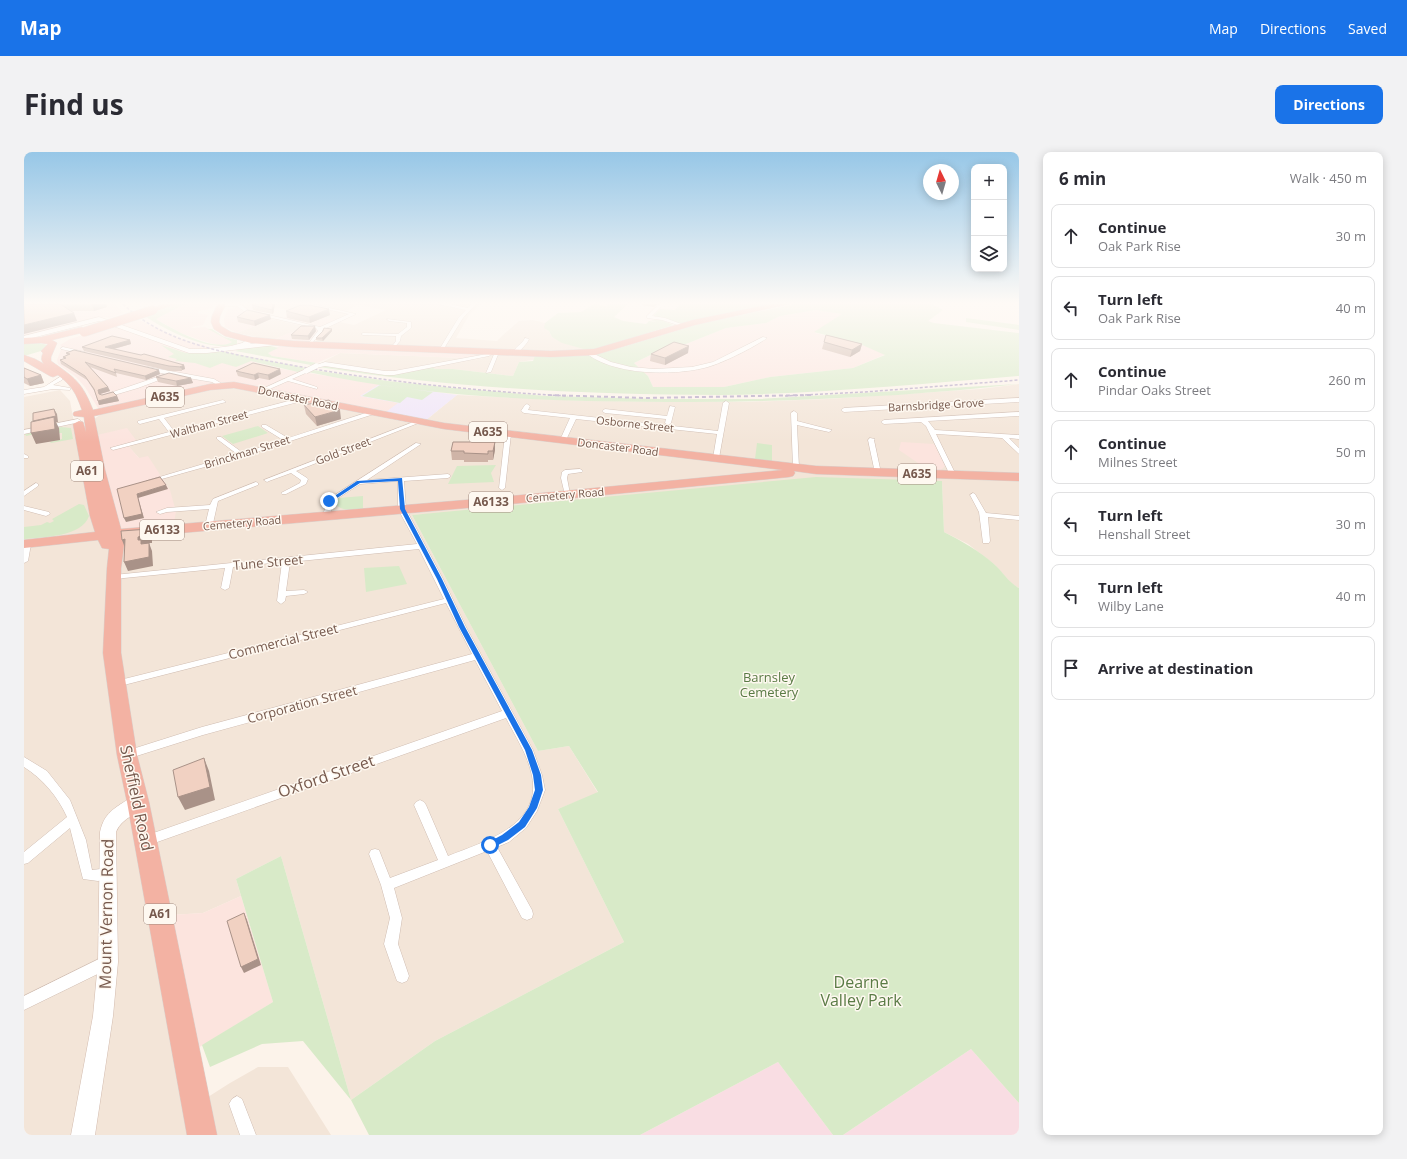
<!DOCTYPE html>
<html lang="en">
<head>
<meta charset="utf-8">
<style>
  :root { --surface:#fff; --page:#f2f2f3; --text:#2b2b33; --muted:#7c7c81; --line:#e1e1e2; --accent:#1a73e8 }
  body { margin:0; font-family:"Open Sans",sans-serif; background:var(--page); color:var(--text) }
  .controls { position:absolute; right:12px; top:12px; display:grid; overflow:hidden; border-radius:8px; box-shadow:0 2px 10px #0003 }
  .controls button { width:36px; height:36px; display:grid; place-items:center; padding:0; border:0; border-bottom:1px solid var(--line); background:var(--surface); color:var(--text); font:20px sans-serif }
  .compass { position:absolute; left:899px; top:12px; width:36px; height:36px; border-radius:50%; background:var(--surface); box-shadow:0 2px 10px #0003; rotate:355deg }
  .stop { position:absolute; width:12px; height:12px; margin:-9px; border:3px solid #1a73e8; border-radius:50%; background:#fff }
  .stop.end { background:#1a73e8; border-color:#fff; box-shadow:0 1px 4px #0008 }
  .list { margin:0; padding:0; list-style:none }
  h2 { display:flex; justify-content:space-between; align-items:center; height:52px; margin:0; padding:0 16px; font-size:17px }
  h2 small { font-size:13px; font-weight:400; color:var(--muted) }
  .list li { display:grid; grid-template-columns:26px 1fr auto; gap:12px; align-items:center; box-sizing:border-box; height:64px; margin:0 8px 8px; padding:0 8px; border:1px solid var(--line); border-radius:8px }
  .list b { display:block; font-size:15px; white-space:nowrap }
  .list p { margin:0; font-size:13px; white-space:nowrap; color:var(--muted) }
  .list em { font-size:13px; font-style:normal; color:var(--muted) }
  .icon { flex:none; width:22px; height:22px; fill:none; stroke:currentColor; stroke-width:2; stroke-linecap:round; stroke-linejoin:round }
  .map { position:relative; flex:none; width:995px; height:983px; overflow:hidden; border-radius:8px }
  header { display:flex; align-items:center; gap:24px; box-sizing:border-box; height:56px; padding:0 20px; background:var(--accent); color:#fff }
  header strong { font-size:19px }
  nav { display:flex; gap:22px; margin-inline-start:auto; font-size:14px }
  .intro { display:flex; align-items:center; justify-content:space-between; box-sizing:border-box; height:96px; padding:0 24px }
  h1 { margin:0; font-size:28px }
  .button { padding:10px 18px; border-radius:8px; background:var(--accent); color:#fff; font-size:14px; font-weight:700 }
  main { display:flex; gap:24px; padding:0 24px }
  aside { flex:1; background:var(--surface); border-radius:8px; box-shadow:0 2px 10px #0003 }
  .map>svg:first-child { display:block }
  .residential { fill:#f3e5d8 }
  .commercial { fill:#fce4de }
  .education { fill:#f0e6f9 }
  .medical { fill:#f9dde3 }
  .green { fill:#d8eac8; fill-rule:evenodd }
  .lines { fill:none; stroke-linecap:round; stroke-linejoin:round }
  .street-casing { stroke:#d0bdb2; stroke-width:1 }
  .secondary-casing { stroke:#d3bcaf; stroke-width:1 }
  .highway-casing { stroke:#d9d1cd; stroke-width:1 }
  .street { fill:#fff; fill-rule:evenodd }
  .secondary { fill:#fff; fill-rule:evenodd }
  .highway { fill:#f3b2a3; fill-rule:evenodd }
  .rail-far1 { stroke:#b6a7c6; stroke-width:1.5; stroke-dasharray:3 2; stroke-linecap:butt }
  .rail { stroke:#b6a7c6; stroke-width:2; stroke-dasharray:4 3; stroke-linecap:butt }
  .street-bridge-casing { stroke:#d0bdb2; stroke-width:6; stroke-linecap:butt }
  .highway-bridge-casing { stroke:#d9d1cd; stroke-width:10; stroke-linecap:butt }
  .street-bridge { stroke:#fff; stroke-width:5 }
  .highway-bridge { stroke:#f3b2a3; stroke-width:9 }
  .wall { fill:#cfb4a7 }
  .shaded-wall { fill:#a99288 }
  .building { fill:#f1d1c2; stroke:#a99288 }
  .route { fill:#1a73e8 }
  .labels { text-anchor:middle; stroke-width:3; stroke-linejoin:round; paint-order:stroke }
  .far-street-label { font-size:11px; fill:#76594d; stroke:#fef8f0 }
  .shield { fill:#fef8f0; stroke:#9f897e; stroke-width:1 }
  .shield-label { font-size:12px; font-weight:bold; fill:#76594d }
  .street-label { font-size:13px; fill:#76594d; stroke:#fef8f0 }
  .park-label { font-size:13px; fill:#5a7b45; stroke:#fef8f0 }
  .near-street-label { font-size:16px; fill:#76594d; stroke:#fef8f0 }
  .near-park-label { font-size:16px; fill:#5a7b45; stroke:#fef8f0 }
</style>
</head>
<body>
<header>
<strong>Map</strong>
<nav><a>Map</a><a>Directions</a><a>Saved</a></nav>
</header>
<div class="intro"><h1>Find us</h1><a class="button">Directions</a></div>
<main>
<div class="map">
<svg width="995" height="983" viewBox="0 0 995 983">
  <rect width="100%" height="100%" fill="#fcf3ea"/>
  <!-- residential -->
  <path class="residential" d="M251,152h206l-12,11 -13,23 41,3 6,-6 16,-14 14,-1 12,3v5l4,3 3,6 39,14 -72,11 -6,14 -60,-7h-18l-3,-2 -37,4h-18l-54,-9 17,-9 122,5 3,3 19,-3 4,-7 -174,-8 7,-7 2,-6 17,-8 14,3 32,-15 -28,-5 -13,6 8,2 -17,7 -62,-13z
    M248,167l34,8 -34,13 -35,-7z
    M995,232v204l-7,-4 -17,-19 -27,-21 -24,-12 -2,-51 -530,34 126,236 31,-5 29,47 -40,16 66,133 -189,99 -84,59 -70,-244 -45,23 5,17 -38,17 -32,2 37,182 22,-14 28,-16h30l43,68h-307v-738l36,-7 10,11 19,103 50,-46 -10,-11 -32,-12 -3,-16 9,-6 115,-26h22l180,38 37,-30 129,6 161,1 81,-3 152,-10z"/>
  <!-- commercial -->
  <path class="commercial" d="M0,152h91l8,9 -13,5 -5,-1 -81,20z
    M161,152h30l-3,4 -13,3 -2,2 11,2 -5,10 -12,2 2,1 12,-1 28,15 -12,4 -21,-6 -19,-7 -25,-14z
    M251,152l-1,3 -15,6 6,5 7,1 -35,14 -12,-6 -1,-8 4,-10 17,-4z
    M792,158l26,4 -27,19 45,11 26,10 -33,14 -83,9 -46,10h-71l-5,-11 -14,-13 35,-17 17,-2 40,-16 40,-5 14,-7z
    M274,160l38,8 -15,7 -13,15 -36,-2 38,-15 -27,-7z
    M113,167l41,19 53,16 20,7 31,8 98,15 -19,12 38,7 -13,9 -150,-29 -12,-1 -113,26h-13l-13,-21 -9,-10 -18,-13 -1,-4 5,-13 -2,-2 10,-6z
    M257,193l202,9v1l-21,3 -122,-5 -23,10 -45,-7 -4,-3z
    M103,276l9,12 -7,7 10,11 9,-2 22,34 6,22 -3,15 -52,4 -12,-38 -12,-58z
    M877,290l33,2 11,22 -4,4h-18l-5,-7 -19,-13z
    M217,744l32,106 -75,46 -28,-133 33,-2z"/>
  <!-- education -->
  <path class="education" d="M356,232l77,11 -31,25 -40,-8 12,-9 -38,-7z"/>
  <!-- medical -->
  <path class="medical" d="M947,897l48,54v32h-176z
    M754,910l55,73h-193z"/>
  <!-- green -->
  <path class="green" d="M152,152h9l-29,15c16,10 59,34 76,23l-24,-13h4l12,8 13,3v4c-25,9 -71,-13 -92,-28z
    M570,152l12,2 2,-2h20l-14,13 9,4 23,3 3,-3 8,1 -7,-2h12l11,5 -82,26 -29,-8 -10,-6 -3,-6 -5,-3 1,-5 13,-10 23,-1z
    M656,152h94l-92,20 -27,-7 -1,-2 6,-6 15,1z
    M772,152h136l11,6 -15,11 6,2 85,10v43c-99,8 -199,18 -299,19 -134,0 -268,-7 -401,-28l3,-2 56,9 54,-7 3,2h18l60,7 6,-14 14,-1 2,-5h49l39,-9 76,-23zM792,158l26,4 -28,18 46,12 25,11 -32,13 -83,9 -46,10h-71l-5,-11 -14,-13 35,-17 17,-2 40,-16 40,-5 14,-7z
    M942,166l53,7v5l-53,-8z
    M12,190l11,3 -6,6 -17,5v-13z
    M137,193l25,8 34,-2 86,17 -8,4 -47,-11 -15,6 -14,-4 -12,5 -15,-5 -20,-2 2,-2 -9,-2 6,-3z
    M227,194h20l7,2 -10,5 4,3 45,7 -6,2 -76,-14z
    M289,218l75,11 66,7 92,8 113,3h99l261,-15c-40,5 -81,8 -121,11 -70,4 -139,7 -208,7 -127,0 -257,-3 -382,-30z
    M356,233l53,7 -11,8 -15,-3 -7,6 -38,-7z
    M234,274l10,7 -35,11 -11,-8z
    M37,275l10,1 2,11 -22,4 -1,-1 12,-3v-6h-3v-4l-33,7 -1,-2z
    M733,291l15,2v16l-17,-2z
    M472,313l-5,8 3,9 -46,2 9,-18z
    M792,325l126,4 2,51c18,9 35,19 50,32 9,8 14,18 25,24v515l-48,-54 -128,86h-10l-55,-73 -138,73h-271l-18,-35 -48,-59 -41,3 -52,23 -8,-22 71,-43 -37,-123 45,-23 70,244 84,-59 189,-99 -66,-133 40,-17 -29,-46 -31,5 -126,-236z
    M339,344v13c-11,0 -20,3 -28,-5l3,-6z
    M55,352l5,1 5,11c-7,21 -46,21 -65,23v-12l17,-2 6,-3 3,1 4,-2 -2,-2z
    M375,414l8,18 -41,8 -2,-24z"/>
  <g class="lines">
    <!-- street casing -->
    <g class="street-casing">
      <path id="street" d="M196,152h20l8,6 72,17 29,-13 -47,-10h10l44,10 -34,16v2l-12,13 -2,-1 10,-13 -2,-3 -71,-16 -8,-6h-15z
        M413,152h12l19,4 3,-4h5l-13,14 -20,32 -2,1 -2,-1 20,-33 7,-7z
        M635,152h5l-12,12 13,2 19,7v2l-22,-7 -15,-2v-2z
        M363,167l24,3v6l-10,8 -1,5 -7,8 -2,-1 5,-7v-5l-33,-1 -2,-1 2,-1 35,1 9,-7v-4l-18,-2z
        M739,185l4,1c-12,9 -48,27 -63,30 -33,8 -91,7 -118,-15l4,-1 21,10 20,5 23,2 38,-2 21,-5z
        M501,186l4,1c-2,6 -8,9 -11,15h-4c0,-8 8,-9 11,-16z
        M39,195l22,5v1l-2,1 -22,-5v-1z
        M466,199l4,1 -5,4 -95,19h-9l-60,-9 -9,2 -3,-2 12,-4 60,9h9l93,-17z
        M473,199l2,1 -8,20 -5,1 9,-21z
        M124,215l66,12 10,6 -3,2 -9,-5 -42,-7v1l-32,12 -34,10 -3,-2 65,-22 -20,-4v-2z
        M282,217l2,1v2l-16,7 25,8v2l-29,-8 -23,10 -5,-1z
        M36,225l2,1v2l-9,5 17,3v2l-17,-1 -29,5v-4l20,-3z
        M280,245l2,1v2l-193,50 -3,-2 59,-16 -10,-13 -19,5 -2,-1v-2l85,-21 3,2 -62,16 10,13z
        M995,246v4l-175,10 -3,-2 3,-2z
        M702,249l3,2 -10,55 -3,2 -3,-2 4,-24 -141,-15 -10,21 -3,2 -3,-2 10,-22 -46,-5 -3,-2 4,-6 2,-1 3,2 -2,4 190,21 5,-28z
        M646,254l5,1 -4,16 -3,2 -3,-2 1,-4 -61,-6 -3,-2 3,-2 62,7z
        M348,259l3,2 -1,1 -130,42 -93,26h-4l-1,-1 91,-27 -20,-15v-2h4l22,16 40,-13 -21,-13v-2h4l22,13z
        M770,259l3,2v8l35,9 -3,2 -32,-7 2,43 -3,2 -3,-2 -2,-55z
        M995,260v4l-91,5 7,9 84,5v4l-10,-1 10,10v6l-17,-16 -66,-4 20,41 -3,2 -3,-2 -24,-49 -5,-4 -37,2 -3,-2 3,-2z
        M54,267l3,2 -1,1 -56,12v-4z
        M392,269l5,1 -125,49 11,7 1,1 -2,5 -20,10h-4l-1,-1 19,-10 1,-3 -10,-7 -22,8 -2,1 -3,-2z
        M484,280l3,2 -6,54 -3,2 -3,-2 6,-54z
        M846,286l5,1 -1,1 7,33 -1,1 -5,-1 -7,-33z
        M392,291l5,1 -54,36 81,-6 3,2 -3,2 -44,3 2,28 37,70 23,48 67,123 9,25 3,15 -8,21 -11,17 -17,14 -12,5 35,63 1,4 -1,4 -5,2 -5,-2 -35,-67 -93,37 8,30 -4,26 11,32 -2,5 -5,2 -5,-2 -13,-37 6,-26 -9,-33 -12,-31 2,-4 4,-1 4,1 11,28 48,-18 -24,-55 2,-3 4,-2 4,2 2,3 22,51c35,-14 94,-30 84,-80 -4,-21 -17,-40 -26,-58l-360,128 -4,-1 -2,-4 2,-4 360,-126 -27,-51 -272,75 -76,24 -4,-1 -1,-3 1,-3 79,-25 270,-73 -26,-51 -330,84 -3,-1 -2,-2 2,-2 3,-1 328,-82 -25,-50 -129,13 -4,29 18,-1 4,2 -4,2 -18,2 -1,5 -4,3 -4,-3 5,-39 -49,5 -4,21 -4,2 -4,-2 4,-20 -111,11 -4,-2 4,-2 303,-31 -19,-35v-28l-38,3 -28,18 -2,16h-6l-1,-2 4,-16z
        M0,302l4,2v2h-4z
        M556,317l3,2 -1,1 -14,2 -1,4 3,16 -3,2 -2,-1 -4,-17 1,-6 3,-2z
        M232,330l2,1v2l-40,16 -6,27h-3l-4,-2 4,-17 -42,3 -7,2 -4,-2 11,-4 43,-3 3,-6z
        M12,331l2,1v2l-14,10v-5z
        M949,341l2,1 11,19 33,3v4l-31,-3 2,24 -1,2h-6l-4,-31 -9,-17z
        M0,354l25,6 1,2 -4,2 -22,-6z
        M3,390l4,2 -3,17 -4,2v-20z
        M0,605l23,14 23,29 16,40 6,30 17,-2 4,1 2,4 -2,4 -15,4 -15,-2 -13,-51 -42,35 -4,1v-12l43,-35c-9,-20 -24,-38 -43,-50z
        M83,803l5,2 2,5 -2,5 -88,43v-14z
        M213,944l5,3 14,36h-16l-11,-31 3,-5z"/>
    </g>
    <!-- secondary casing -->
    <g class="secondary-casing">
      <path id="secondary" d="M75,165l91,32h17l24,-3 11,-3 9,-5 3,2 -4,4 26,-3 3,2 -3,2 -69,8h-18l-90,-32 -75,19v-4z
        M114,643l6,2 2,5c-7,13 -24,15 -30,30l2,130 -5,54 -18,119h-24l22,-119 5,-54 2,-130c1,-5 3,-11 6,-15 6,-9 22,-18 32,-22z"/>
    </g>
    <!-- highway casing -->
    <g class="highway-casing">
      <path id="highway" d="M139,152h13l-23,8 -4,-2z
        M194,152h8l-6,12 -1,6 2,4 10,6 20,5 43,4 257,10 43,-2 99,-29 79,-16h17l-94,21 -100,30 -44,2 -257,-10 -43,-4 -26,-7 -11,-7 -3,-7 1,-6z
        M58,175l4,3 -1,2 -33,8 5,3 -6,14v4c24,17 31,21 42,49l117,-26 24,-2 210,41 372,43 203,7v8l-203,-7 -22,-3 1,2 -2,3 -4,1 -288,28 -378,33 1,7 -3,23v85l16,102 12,47 68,333h-30l-60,-333 -10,-47 -14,-102 4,-85 2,-19 -7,-1 -4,-8 -74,8v-8l71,-8 -5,-16 -17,-92 6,-3 4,1 3,10 -2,-15 -10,-1 -1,-2 1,-2 8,-2c-6,-17 -10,-24 -24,-35l-5,2 -3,-1 -26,-15v-6l11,4 9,5c-3,-3 -3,-7 -1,-11l-2,-2 7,-7 -7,-1 -17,1v-6l17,-1zM210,236l210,41 339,41 -282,27 -380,32 -16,-59 -11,-54 116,-26z"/>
    </g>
    <!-- street -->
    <use href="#street" class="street"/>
    <!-- secondary -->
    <use href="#secondary" class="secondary"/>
    <!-- highway -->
    <use href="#highway" class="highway"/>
    <!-- rail-far1 -->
    <path class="rail-far1" d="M99,152c43,41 106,49 162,60 94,17 188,27 283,32
      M761,244l80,-4 154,-12"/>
    <!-- rail -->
    <path class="rail" d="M524,243l96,3 168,-3"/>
    <!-- street-bridge casing -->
    <g class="street-bridge-casing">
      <path id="street-bridge" d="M282,219l10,-5"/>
    </g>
    <!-- highway-bridge casing -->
    <g class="highway-bridge-casing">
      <path id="highway-bridge" d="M60,180l69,-22"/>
    </g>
    <!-- street-bridge -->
    <use href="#street-bridge" class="street-bridge"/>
    <!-- highway-bridge -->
    <use href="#highway-bridge" class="highway-bridge"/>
  </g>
  <!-- wall -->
  <path class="wall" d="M0,152h82l1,3 -13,4h-23l6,10z
    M251,152l-2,10 -20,-4 -1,-5z
    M618,152h15l-3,3 -12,-2z
    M262,159l44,4 -20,8 -23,-5z
    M213,165l34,2 -16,7 -17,-4z
    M292,179l-7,9 -17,-1 -1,-4z
    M299,179h9l-9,10 -7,-1v-2z
    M802,183l36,9 -2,7 -10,6 -28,-8z
    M106,188l1,4 -17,5 70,16 1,4 -3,1v1h-12l-86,-20 -2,-4z
    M42,201l94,21 -14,6 -30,-7 1,4 -27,-10 18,20 2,4 -10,3v1l17,1 2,5 -20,4 -4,-13 -8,-12 -26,-16 -1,-4 4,-1 -1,-2 4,-2z
    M664,201l-23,12 -15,-4 1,-7z
    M0,216l17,7 3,8 -14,3 -6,-3z
    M212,219l45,3 -12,6 -10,-2 -4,2 -17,-4z
    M132,225l35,1 2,5 -16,3 -19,-4z
    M280,253l37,14 -24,7 -11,-12z
    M471,290v8l-2,10h-5v2h-24v-2h-12l-1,-9z"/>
  <!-- shaded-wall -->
  <path class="shaded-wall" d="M68,152h14l1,3 -13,4z
    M249,152h2l-2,10 -1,-4z
    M305,157l1,6 -20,8 -1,-6z
    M50,161l3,8 -53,13v-9z
    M246,163l1,4 -16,7 -1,-5z
    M291,174l1,5 -7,9 -1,-4z
    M308,177v2l-9,10 -1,-3z
    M106,188l1,4 -25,7 -1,-4z
    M838,192l-2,7 -10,6 2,-7z
    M665,194l-1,7 -23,12v-7z
    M160,213l1,4 -3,1 -1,-3h-1z
    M256,217l1,5 -12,6 -1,-5z
    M135,218l1,4 -14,6 -1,-4z
    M234,221l1,5 -4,2 -1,-5z
    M17,223l3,8 -14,3 -3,-7z
    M167,226l2,5 -16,3 -1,-5z
    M84,235l2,4 -10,3v4l-2,-8z
    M93,244l2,5 -20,4 -1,-4z
    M30,257l3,5 1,8h-2l3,6 1,12 -24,4 -5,-11 5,-7 -3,-5z
    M316,258l1,9 -24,7 -2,-9z
    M471,290v8l-2,10v-9z
    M142,333l2,4 -30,9 6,20 -18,4 -2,-4 13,-24z
    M125,377l3,8v6h-3l3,8 1,15 -25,5 -4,-9 14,-22v-3z
    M101,387v9l-3,-8z
    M180,606l5,13 6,29 -30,10 -7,-13z
    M220,761l3,7 14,45 -17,8 -3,-6z"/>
  <!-- building -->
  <path class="building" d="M0,152h36l14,9 -50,12z
    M229,152h20l-1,6 -20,-5z
    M277,153h8l20,4 -20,8 -23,-6z
    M223,158l23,5 -16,6 -17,-4z
    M277,174h14l-7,10 -17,-1z
    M300,176l8,1 -10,9h-6l7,-7z
    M802,183l36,9 -10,6 -28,-8z
    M88,184l18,4 -25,7 36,8 3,-1 40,11 -4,2h1l-12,-1 -87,-19z
    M650,190l15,4 -24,12 -14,-4z
    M50,198l85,20 -14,6 -31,-7 2,4 -31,-11 23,25 -10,3 1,4 3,1 11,-3 4,4 -19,5 -4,-12 -9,-13 -25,-16 6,-2 -3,-1 7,-3 -4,-1z
    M229,211l27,6 -12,6 -10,-2 -4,2 -18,-4z
    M0,216l17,7 -14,4 -3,-2z
    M145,221l22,5 -15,3 -20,-4z
    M305,248l11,10 -25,7 -11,-12z
    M30,257l2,7 -23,5v-8z
    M30,265l1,12 -24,4v-11z
    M429,290h42l-2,9h-5v3l-24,-1v-2h-13z
    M136,325l6,8 -29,9 5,20 -18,4 -7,-29z
    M125,377v5l-11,3v3h3v4l8,-1v14l-25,5 1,-23 -3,1 -1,-9z
    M180,606l6,29 -32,10 -5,-27z
    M220,761l14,46 -17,8 -14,-46z"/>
  <!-- sky -->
  <linearGradient id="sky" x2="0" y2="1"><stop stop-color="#97c7e7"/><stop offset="0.52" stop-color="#fefaf6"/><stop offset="1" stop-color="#fefaf6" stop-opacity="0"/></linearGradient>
  <rect width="995" height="290" fill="url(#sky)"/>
  <!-- route -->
  <path class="route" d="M378,326l3,31 37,70 23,48 67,123 9,25 2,15 -6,18 -12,19 -17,13 -18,9 -3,-1 -1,-3 1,-2 15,-8 17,-13 10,-15 6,-17 -2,-15 -8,-25 -66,-123 -22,-48 -37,-70 -2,-28 -38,2 -29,19 -4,-1 30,-20z"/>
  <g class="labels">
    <!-- far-street labels -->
    <g class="far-street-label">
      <text transform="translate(274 246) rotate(12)" y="4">Doncaster Road</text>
      <text transform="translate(912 253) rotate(-3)" y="4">Barnsbridge Grove</text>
      <text transform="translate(185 272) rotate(-15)" y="4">Waltham Street</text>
      <text transform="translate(611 272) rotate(6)" y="4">Osborne Street</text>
      <text transform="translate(594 295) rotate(7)" y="4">Doncaster Road</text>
      <text transform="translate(319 299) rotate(-21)" y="4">Gold Street</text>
      <text transform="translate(223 300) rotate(-17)" y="4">Brinckman Street</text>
      <text transform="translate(541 343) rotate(-5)" y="4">Cemetery Road</text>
      <text transform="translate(218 371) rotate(-5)" y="4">Cemetery Road</text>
    </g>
    <!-- shield labels -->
    <g class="shield">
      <rect x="122" y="235" width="38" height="20" rx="3"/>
      <rect x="445" y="270" width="38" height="20" rx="3"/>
      <rect x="47" y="309" width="32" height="20" rx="3"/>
      <rect x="874" y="312" width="38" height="20" rx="3"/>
      <rect x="445" y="340" width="44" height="20" rx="3"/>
      <rect x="116" y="368" width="44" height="20" rx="3"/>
      <rect x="120" y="752" width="32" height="20" rx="3"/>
    </g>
    <g class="shield-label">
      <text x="141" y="249">A635</text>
      <text x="464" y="284">A635</text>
      <text x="63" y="323">A61</text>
      <text x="893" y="326">A635</text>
      <text x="467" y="354">A6133</text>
      <text x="138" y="382">A6133</text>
      <text x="136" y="766">A61</text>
    </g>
    <!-- street labels -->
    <g class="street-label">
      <text transform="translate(244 410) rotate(-5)" y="5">Tune Street</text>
      <text transform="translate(259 489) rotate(-14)" y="5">Commercial Street</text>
      <text transform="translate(278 552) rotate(-15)" y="5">Corporation Street</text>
    </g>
    <!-- park labels -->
    <g class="park-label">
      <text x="745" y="530">Barnsley<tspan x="745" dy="15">Cemetery</tspan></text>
    </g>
    <!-- near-street labels -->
    <g class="near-street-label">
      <text transform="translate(302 624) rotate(-19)" y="6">Oxford Street</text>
      <text transform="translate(113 646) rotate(78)" y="6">Sheffield Road</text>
      <text transform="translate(82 762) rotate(-89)" y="6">Mount Vernon Road</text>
    </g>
    <!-- near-park labels -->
    <g class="near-park-label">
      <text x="837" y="836">Dearne<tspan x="837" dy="18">Valley Park</tspan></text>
    </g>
  </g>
</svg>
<div class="controls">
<button>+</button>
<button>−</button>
<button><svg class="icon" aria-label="layers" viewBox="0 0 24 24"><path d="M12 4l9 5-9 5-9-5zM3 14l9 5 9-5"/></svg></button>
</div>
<svg class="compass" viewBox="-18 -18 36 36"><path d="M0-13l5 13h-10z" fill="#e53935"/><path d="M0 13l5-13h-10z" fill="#7c7c81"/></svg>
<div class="stop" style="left:466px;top:693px"></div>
<div class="stop end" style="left:305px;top:349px"></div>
</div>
<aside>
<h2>6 min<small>Walk · 450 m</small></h2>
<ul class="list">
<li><svg class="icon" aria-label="ahead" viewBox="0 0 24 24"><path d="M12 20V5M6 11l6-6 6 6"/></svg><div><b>Continue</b><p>Oak Park Rise</p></div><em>30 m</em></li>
<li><svg class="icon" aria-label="left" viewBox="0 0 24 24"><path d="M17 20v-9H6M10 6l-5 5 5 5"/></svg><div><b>Turn left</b><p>Oak Park Rise</p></div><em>40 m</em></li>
<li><svg class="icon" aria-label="ahead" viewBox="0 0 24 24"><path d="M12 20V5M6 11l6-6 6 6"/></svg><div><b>Continue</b><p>Pindar Oaks Street</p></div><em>260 m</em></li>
<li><svg class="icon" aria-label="ahead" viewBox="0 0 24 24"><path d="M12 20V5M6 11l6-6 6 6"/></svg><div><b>Continue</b><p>Milnes Street</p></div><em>50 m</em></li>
<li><svg class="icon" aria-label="left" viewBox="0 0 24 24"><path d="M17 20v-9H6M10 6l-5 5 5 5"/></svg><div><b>Turn left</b><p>Henshall Street</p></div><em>30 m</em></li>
<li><svg class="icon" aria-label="left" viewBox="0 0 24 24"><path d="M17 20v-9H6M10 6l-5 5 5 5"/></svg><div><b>Turn left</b><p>Wilby Lane</p></div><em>40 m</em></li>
<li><svg class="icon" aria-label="arrive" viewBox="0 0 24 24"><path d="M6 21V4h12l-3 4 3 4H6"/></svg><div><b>Arrive at destination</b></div></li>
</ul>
</aside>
</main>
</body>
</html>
